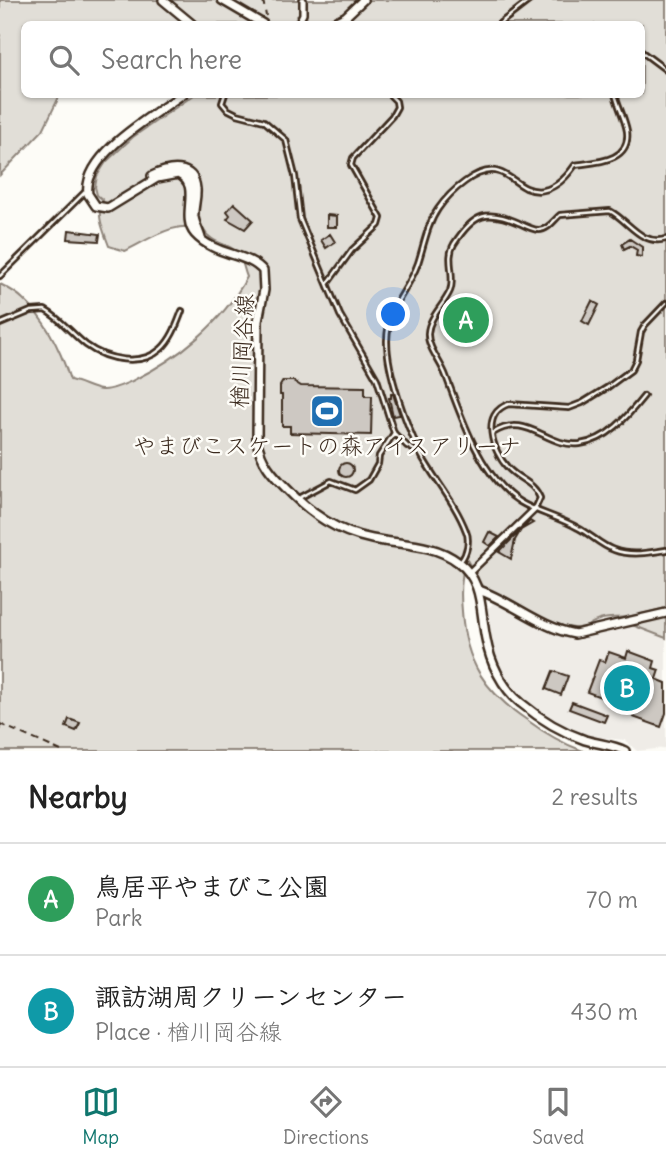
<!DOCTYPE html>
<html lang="en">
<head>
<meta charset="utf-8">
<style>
  :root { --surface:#fff; --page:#f2f2f2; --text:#222; --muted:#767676; --line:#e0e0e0; --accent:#0f766e }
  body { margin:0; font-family:Delius,"Klee One",sans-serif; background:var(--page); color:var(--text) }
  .you { position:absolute; left:394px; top:315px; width:24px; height:24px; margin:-18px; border:5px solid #fff; border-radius:50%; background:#1a73e8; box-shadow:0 0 0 10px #1a73e833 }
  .badge { display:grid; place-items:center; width:46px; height:46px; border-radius:50%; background:var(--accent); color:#fff; font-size:23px; font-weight:700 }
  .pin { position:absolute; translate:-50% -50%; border:4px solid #fff; box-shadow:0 2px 7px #0006 }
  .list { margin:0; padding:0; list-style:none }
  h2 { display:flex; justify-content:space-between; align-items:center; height:91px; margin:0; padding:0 28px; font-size:30px }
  h2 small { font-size:23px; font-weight:400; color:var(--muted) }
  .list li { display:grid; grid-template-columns:46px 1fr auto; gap:21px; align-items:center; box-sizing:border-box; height:112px; padding:0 28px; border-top:2px solid var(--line) }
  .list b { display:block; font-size:26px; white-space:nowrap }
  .list p { margin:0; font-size:23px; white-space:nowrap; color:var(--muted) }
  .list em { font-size:23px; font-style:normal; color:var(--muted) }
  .icon { flex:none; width:38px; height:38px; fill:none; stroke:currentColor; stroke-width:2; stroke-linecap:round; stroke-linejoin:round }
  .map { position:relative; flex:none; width:666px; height:751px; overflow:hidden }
  .search { position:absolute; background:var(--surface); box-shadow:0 2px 5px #0004; left:21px; right:21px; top:21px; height:77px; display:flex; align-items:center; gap:18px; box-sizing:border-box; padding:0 24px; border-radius:10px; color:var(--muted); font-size:26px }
  .sheet { height:315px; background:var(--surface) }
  nav { display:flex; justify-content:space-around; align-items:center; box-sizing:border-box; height:98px; border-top:2px solid var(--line); background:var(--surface); font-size:19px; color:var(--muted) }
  nav a { display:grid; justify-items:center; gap:4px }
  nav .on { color:var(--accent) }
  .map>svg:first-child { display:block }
  .built { fill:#efece7 }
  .green { fill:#e1ded7; stroke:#8e847a; stroke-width:2 }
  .building { fill:#cdc8c2; stroke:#3b2a1e; stroke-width:2 }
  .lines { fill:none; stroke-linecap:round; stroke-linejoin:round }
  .lane-casing { stroke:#3b2a1e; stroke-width:8 }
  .street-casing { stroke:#3b2a1e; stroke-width:10 }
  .secondary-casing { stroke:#3b2a1e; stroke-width:12 }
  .path { stroke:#3b2a1e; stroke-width:2; stroke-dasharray:7 5; stroke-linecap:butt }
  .lane { stroke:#fdfcf7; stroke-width:2.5 }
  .street { stroke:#fdfcf7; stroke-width:5 }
  .secondary { stroke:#fdfcf7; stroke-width:7 }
  .labels { text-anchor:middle; stroke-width:5; stroke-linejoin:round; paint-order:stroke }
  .street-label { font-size:23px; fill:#3b2a1e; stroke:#fdfcf7 }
  .poi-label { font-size:23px; fill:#3b2a1e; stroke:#fdfcf7 }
</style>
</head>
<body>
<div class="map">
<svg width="666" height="751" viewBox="0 0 666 751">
  <rect width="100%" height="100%" fill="#fdfcf7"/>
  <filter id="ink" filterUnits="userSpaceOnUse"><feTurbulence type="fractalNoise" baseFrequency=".0143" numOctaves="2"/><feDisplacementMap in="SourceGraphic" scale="14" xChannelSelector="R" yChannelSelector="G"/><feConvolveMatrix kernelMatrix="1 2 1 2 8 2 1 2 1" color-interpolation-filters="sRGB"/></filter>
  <g filter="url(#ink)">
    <!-- built -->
    <path class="built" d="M491,597l42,28 26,10 28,1 45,-11 34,13v110l-29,3 -12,-11 -32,-3 -31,-13 -25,-16 -24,-20 -19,-33 -7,-35 1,-12 5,-4 -5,-5z"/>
    <!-- green -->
    <path class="green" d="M0,0h666v608c-13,3 -26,7 -40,9 -17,2 -28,-1 -42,12 -46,-1 -63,-33 -101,-40l-17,-31c-5,17 -6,34 -4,53 3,51 23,81 65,109 19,14 34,23 56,31h-583v-467c8,4 17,9 23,15 23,21 38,52 47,81 10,2 22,9 31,10 10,1 22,-5 31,-9 47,-23 90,-58 115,-104 -3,-7 -4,-16 -8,-22 -8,-13 -27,-9 -36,-26 -27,-10 -55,11 -78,22l-16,-5c-5,-14 -14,-32 -6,-46l-6,-5 -2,-8 2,-11 9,-14 27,-25 61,-42 448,-1v-70h-618v70l36,1 -17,35 -43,45z
      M666,617v21l-34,-13z"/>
    <!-- building -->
    <path class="building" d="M234,203l19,17 -8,9 -18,-10 3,-4 -3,-4z
      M327,215l10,1v11h-10z
      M69,230l31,4 -1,7 -31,-2z
      M330,234l5,8 -9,6 -5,-8z
      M630,239l12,8v10l-6,-1 1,-6 -7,-4 -6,3 -2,-5z
      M592,301l7,4 -10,20 -7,-4z
      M283,381h10l8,5 64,1v9h7l-1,39 -81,-2v-7h-8v-31h-2v-9z
      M391,394h2l7,21 -7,1 -4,-18h2z
      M339 470a7 7 0 1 1 14 0a7 7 0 1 1-14 0Z
      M530,521l3,2 -12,7 -6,10 -4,19 -12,-7z
      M489,532l10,5 -9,9 -6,-4z
      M628,651l27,10 -2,7 6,2 -3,9 10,4v30l-5,14 -28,-10 3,-7 -49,-18 12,-32 6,2 4,-10 17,6z
      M553,671l15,5 -7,19 -15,-6z
      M572,702l35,13 -3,7 -35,-13z
      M69,719l11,4 -4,8 -10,-4z"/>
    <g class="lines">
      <!-- lane casing -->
      <g class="lane-casing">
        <path id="lane" d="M499,24l31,-24
          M642,52l24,18
          M225,94l-3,9 5,6 10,5 27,7 22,19 9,36 5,43 40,96 37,64 17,54 13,13 13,7
          M666,239c-25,7 -37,-18 -56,-28l-50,4c-6,5 -12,15 -21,15 -6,0 -14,-4 -20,-7 -32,-14 -45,-10 -65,21 -9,15 2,32 -4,47 -6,14 -21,26 -22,42 -1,14 13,29 18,43 15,40 35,102 74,126 18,11 39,15 58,26 12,6 23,18 36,22 16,6 35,3 52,0
          M0,276l85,-84
          M328,283l24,-33 27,-25 2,-7 -30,-53 2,-7 39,-42 5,-9 -1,-6 -7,-7
          M0,324l31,-13 14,-1c15,8 27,24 41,35 20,15 55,22 75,4 11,-10 16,-25 21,-38
          M493,433c34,-22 53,15 87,11 28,-4 47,-27 64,-48
          M301,497l30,-16 24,9 14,-10 9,-16 1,-8 15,-23
          M535,509l5,-11c-6,-16 -21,-18 -32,-30 -16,-17 -28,-55 1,-64l60,4 13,-5 26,-16 23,-17 5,-10 5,-28 4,-7 21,-22
          M461,561c6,-8 9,-21 5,-30 -11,-29 -32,-52 -46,-78 -14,-29 -33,-80 -33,-112 1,-37 20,-47 31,-78 6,-18 9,-38 20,-54 11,-16 40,-44 61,-37 10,3 18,12 27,16 21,9 38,-7 49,-23 21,-3 56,-3 52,-34 -2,-12 -9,-25 -12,-37"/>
      </g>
      <!-- street casing -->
      <g class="street-casing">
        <path id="street" d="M298,24l5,-10v-14
          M470,572l65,-63"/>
      </g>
      <!-- secondary casing -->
      <g class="secondary-casing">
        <path id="secondary" d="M163,0l29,24
          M222,0l41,24
          M330,24l15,-7 18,-17
          M183,94c-29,21 -101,61 -95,100l8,12 12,2 49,-30 21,-4c25,11 1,42 17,60 20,22 54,19 68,37l1,19 -6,31 -1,120c4,21 15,33 30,48 24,25 50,43 85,50 29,6 62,4 86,23 26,19 22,49 28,77 4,23 16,49 35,64 18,15 41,29 64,37 13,4 28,5 40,11
          M152,176c16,-8 42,-13 44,13 1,9 -3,19 -2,28 1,7 5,14 7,21
          M479,590c33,12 62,38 96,44l91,-21"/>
      </g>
      <!-- path -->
      <path class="path" d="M263,0l3,16
        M0,724l61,27"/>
      <!-- lane -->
      <use href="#lane" class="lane"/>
      <!-- street -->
      <use href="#street" class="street"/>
      <!-- secondary -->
      <use href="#secondary" class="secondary"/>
    </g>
  </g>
  <!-- icons -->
  <defs>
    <g id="stadium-square" transform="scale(1.75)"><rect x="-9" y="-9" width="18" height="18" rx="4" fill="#1f6fb2" stroke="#fdfcf7"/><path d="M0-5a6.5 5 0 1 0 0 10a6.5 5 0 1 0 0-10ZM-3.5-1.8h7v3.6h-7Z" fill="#fff"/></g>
  </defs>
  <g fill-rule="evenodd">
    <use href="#stadium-square" x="327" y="411"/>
  </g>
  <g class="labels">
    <!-- street labels -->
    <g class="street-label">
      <text transform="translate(242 351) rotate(-87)" y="8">楢川岡谷線</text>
    </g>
    <!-- poi labels -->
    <g class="poi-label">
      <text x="327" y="454">やまびこスケートの森アイスアリーナ</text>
    </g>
  </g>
</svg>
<div class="you"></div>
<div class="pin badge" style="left:466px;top:320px;background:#2e9e5b">A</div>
<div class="pin badge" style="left:627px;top:688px;background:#0f9aa8">B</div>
<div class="search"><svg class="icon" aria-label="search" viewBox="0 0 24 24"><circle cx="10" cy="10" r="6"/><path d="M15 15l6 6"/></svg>Search here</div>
</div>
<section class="sheet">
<h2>Nearby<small>2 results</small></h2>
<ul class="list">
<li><span class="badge" style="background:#2e9e5b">A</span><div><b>鳥居平やまびこ公園</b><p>Park</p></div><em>70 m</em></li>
<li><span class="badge" style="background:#0f9aa8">B</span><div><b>諏訪湖周クリーンセンター</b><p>Place · 楢川岡谷線</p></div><em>430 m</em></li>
</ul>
</section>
<nav>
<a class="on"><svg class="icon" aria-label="map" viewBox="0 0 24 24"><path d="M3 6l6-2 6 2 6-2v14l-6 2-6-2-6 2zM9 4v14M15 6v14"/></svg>Map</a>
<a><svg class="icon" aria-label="directions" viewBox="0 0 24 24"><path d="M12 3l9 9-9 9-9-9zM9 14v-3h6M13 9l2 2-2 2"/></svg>Directions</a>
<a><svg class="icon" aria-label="saved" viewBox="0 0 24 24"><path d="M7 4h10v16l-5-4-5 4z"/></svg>Saved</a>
</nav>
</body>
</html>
